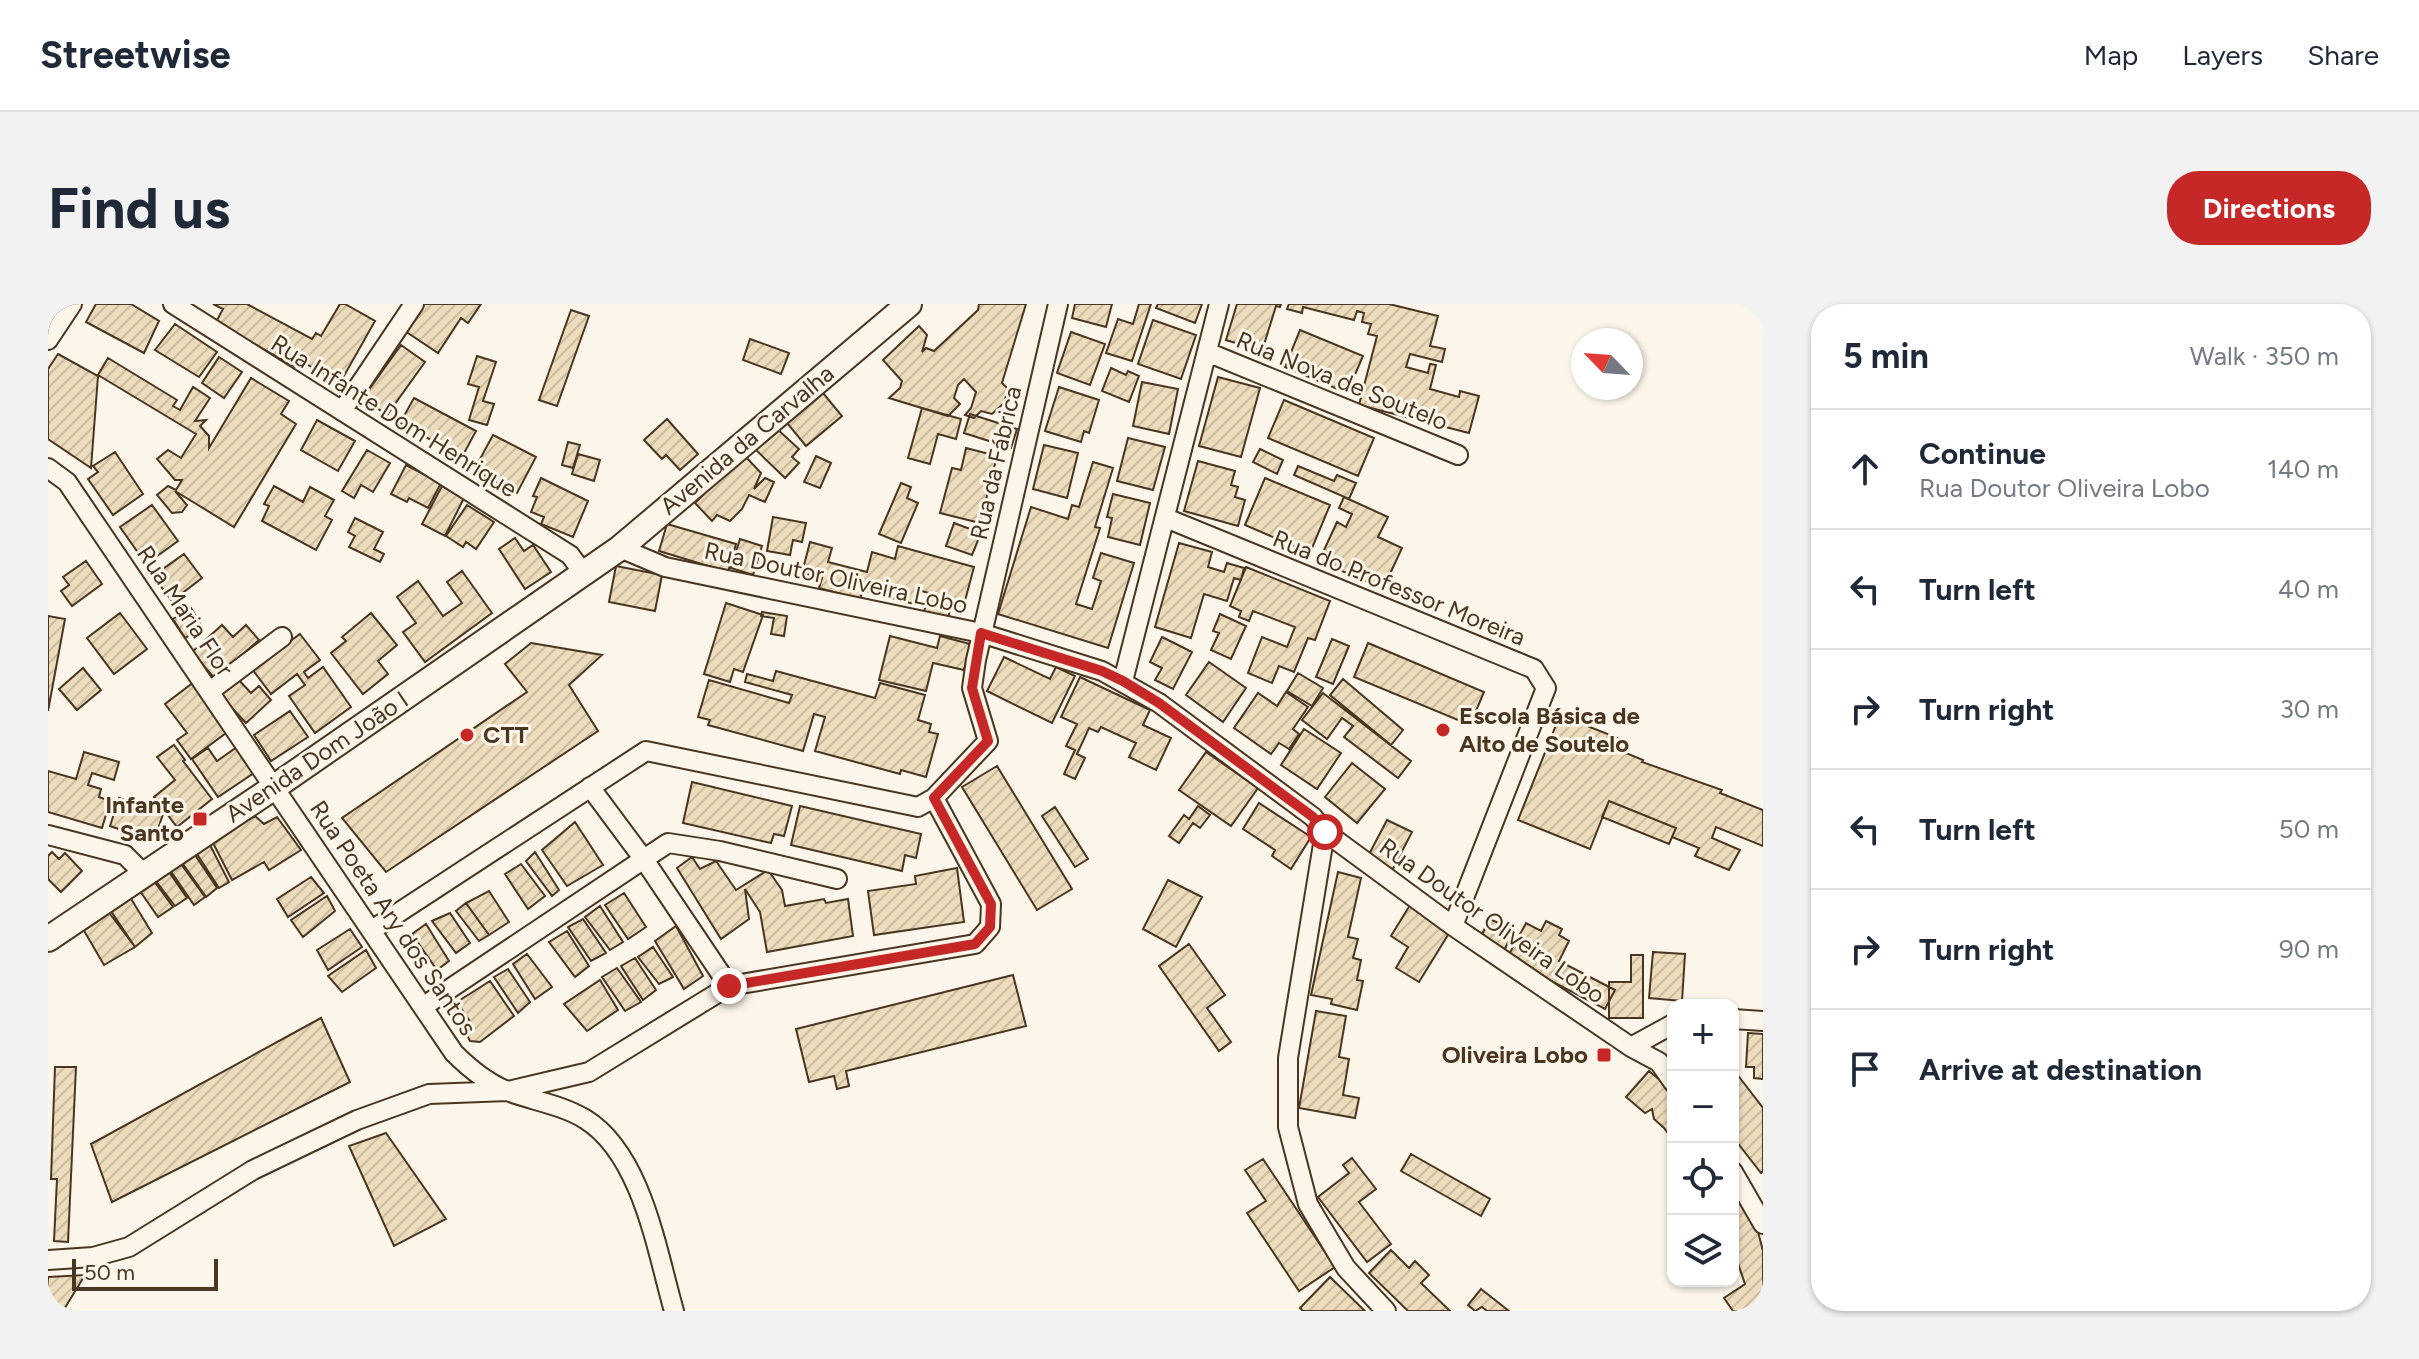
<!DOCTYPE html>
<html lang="en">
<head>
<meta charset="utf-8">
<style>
  :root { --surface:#fff; --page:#f2f2f3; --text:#1f2937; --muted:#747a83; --line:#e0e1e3; --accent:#c62828 }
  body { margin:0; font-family:Figtree,sans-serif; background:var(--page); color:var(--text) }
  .controls { position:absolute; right:24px; bottom:24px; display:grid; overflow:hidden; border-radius:16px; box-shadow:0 2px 6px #0004 }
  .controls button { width:72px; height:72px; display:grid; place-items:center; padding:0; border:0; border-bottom:2px solid var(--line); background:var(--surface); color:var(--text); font:40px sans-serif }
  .compass { position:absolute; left:1523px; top:24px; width:72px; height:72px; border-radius:50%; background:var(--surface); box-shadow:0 2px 6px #0004; rotate:295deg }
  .scale { position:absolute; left:24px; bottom:20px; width:146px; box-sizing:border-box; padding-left:8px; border:4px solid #4a3520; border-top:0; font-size:22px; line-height:28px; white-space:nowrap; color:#4a3520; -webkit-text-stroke:6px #fbf6e9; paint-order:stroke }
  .stop { position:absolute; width:24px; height:24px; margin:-18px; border:6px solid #c62828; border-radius:50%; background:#fff }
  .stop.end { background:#c62828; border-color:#fff; box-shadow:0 2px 8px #0008 }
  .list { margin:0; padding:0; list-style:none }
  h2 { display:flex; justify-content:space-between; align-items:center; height:104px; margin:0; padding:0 32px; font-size:34px }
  h2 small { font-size:26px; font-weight:400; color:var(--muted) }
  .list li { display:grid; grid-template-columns:52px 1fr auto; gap:24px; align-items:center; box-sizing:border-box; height:120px; padding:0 32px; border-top:2px solid var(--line) }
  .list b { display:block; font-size:30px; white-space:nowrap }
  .list p { margin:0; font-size:26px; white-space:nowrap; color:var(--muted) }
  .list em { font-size:26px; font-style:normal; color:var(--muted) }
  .icon { flex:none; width:44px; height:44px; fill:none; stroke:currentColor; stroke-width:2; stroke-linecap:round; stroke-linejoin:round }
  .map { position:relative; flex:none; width:1715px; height:1007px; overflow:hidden; border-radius:32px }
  header { display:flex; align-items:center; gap:48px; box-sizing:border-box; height:112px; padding:0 40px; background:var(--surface); border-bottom:2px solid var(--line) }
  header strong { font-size:38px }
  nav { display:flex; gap:44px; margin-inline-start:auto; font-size:28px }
  .intro { display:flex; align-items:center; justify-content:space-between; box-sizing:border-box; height:192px; padding:0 48px }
  h1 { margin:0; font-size:56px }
  .button { padding:20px 36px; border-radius:32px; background:var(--accent); color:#fff; font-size:28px; font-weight:700 }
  main { display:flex; gap:48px; padding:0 48px }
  aside { flex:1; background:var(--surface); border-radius:32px; box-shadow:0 2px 6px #0004 }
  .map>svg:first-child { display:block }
  .building { fill:url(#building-hatch); stroke:#4a3520; stroke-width:2 }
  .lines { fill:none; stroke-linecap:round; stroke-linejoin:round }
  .street-casing { stroke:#4a3520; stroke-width:22 }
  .secondary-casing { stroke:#4a3520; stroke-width:28 }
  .street { stroke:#fbf6e9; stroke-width:18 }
  .secondary { stroke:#fbf6e9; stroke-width:24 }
  .route { stroke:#c62828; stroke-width:10 }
  .poi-dot { fill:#c62828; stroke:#fbf6e9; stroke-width:3 }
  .labels { text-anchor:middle; stroke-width:6; stroke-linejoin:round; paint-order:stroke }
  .street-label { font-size:24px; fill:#4a3520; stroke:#fbf6e9 }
  .poi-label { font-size:24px; font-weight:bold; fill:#4a3520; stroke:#fbf6e9; text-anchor:start }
</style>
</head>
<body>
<header>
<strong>Streetwise</strong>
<nav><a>Map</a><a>Layers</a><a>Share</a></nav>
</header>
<div class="intro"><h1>Find us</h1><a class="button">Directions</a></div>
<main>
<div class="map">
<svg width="1715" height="1007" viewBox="0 0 1715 1007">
  <defs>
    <pattern id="building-hatch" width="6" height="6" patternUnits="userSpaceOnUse" patternTransform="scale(2)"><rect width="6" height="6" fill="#ecdcbc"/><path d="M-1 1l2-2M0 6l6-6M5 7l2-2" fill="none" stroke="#ccbda1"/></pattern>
  </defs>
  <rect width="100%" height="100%" fill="#fbf6e9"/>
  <!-- building -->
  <path class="building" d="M48,0h35l28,17 -15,32 -58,-31z
    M165,0h34l65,35 4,-6 5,3 19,-32h5l30,17 -35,62 -41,-23 -4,7 -79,-45 7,-13z
    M375,0h58l-13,19 -7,-5 -23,35 -33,-22z
    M931,0h47l-24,79 6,6 -4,14 -12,11 -11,-3 -7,7 -9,-3 6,-7 5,-16 -12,-13 -6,6 -4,13 6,6 -12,12 -59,-18 11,-10 2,-7 -19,-21 36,-34 8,9 -5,17 4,-4 8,3 44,-41z
    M1027,0h37l-6,23 -34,-9z
    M1091,0h12l-19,57 -26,-8 12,-34 15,5z
    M1110,0h44l-7,19 -39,-15z
    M1189,0h44l-1,3 -4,-1 -14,45 -36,-11z
    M1241,0h100l49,12 -8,30 15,3 -3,13 -32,-8 -4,13 22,6 2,-9 6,1 -6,24 29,8 1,-6 19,5 -10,37 -110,-28 18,-69 -9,-2 3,-10 -9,-2 2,-9 -7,-2 -3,9 -51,-13 -1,6 -15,-4z
    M523,6l18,6 -32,90 -18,-6z
    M1105,16l43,15 -15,44 -43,-15z
    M127,20l42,28 -18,25 -44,-27z
    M1252,26l63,26 -16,37 -62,-26z
    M1023,28l34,12 -15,41 -33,-12z
    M702,35l39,14 -8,21 -38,-14z
    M353,41l24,17 -38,53 -24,-17z
    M10,50l40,22 -7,92 -43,-29v-70z
    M429,52l19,6 -13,39 11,3 -7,21 -18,-5 10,-33 -11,-3z
    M171,53l23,15 -18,26 -22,-15z
    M60,54l69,42 -4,6 7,4 13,-23 17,11 -15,23 11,-1 -6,6 9,10v12l42,-70 38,23 -8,13 15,10 -62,103 -59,-36 12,14 -5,7 -10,1 -15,-18 11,-9 8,4 6,-10h-7l-18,-21 11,-9 13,8 15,-24 -98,-59z
    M1063,64l15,7 2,-4 11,5 -10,26 -27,-11z
    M1170,73l42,11 -19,69 -42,-11z
    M1094,78l36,7 -9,45 -36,-8z
    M1011,83l40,13 -10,33 -5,-2 -3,11 -36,-11z
    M775,89l19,23 -36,30 -19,-23z
    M366,94l62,33 -14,26 -62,-34z
    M1236,96l90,38 -16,38 -90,-38z
    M874,104l39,11 -5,20 -18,-5 -8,30 -22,-6z
    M922,110l47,15 -6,19 -47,-15z
    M619,115l31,35 -18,16 -14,-15 -4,4 -18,-19z
    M269,116l38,21 -17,30 -37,-21z
    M728,124l23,21 -7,8 7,6 -14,15 -29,-28z
    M445,131l43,22 -19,36 -43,-23z
    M1080,134l37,9 -12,43 -36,-9z
    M520,138l12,3 -7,23 -11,-3z
    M996,141l34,8 -11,45 -34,-9z
    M918,144l31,8 -17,67 -40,-10 12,-45 9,2z
    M1212,145l23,11 -6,14 -24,-12z
    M319,146l23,13 -17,29 -12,-7 -7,13 -12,-7z
    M67,148l28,42 -30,21 -25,-36 10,-7 -5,-6z
    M530,150l22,6 -6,21 -22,-7z
    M696,151l17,18 -7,16 11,-11 9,4 -9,20 -16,-7 -7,14 -12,12 -13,-6 -5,6 -17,-18z
    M768,152l15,7 -11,25 -16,-6z
    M1150,157l37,10 -4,14 7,2 -3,10 10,3 -7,26 -54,-15z
    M1045,158l20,6 -18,59 5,1 -24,76 16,5 9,-28 -8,-3 8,-25 33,10 -26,85 -110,-34 33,-107 37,12 4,-14 7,2z
    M358,161l35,18 -13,25 -19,-10 -2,4 -16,-8z
    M1250,162l36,15 3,-6 19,8 -7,16 -55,-24z
    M493,174l47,23 -15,36 -32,-13 3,-7 -13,-5 6,-15 -4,-1z
    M1217,174l65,27 -20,48 -65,-28z
    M853,179l10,4 -4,11 11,5 -17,40 -22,-9z
    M226,182l29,16 7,-15 24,13 -9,16 7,4 -16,30 -54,-29 7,-15 -5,-2z
    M394,182l22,12 -19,38 -23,-12z
    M1065,190l37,9 -10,42 -32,-8 4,-19 -5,-1z
    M1296,193l44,20 -10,20 24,11 -19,41 -64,-28 18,-39 9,5 6,-13 -13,-6z
    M104,201l26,36 -32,23 -26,-37z
    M419,201l27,17 -18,27 -10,-7 -3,5 -17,-11z
    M725,213l33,6 -4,19 -9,-2 -3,15 -23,-4z
    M307,214l28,14 -9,17 10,5 -4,8 -31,-15 6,-11 -7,-4z
    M906,219l27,10 -9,22 -26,-9z
    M619,220l69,20 -8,28 -69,-21z
    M467,234l9,13 9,-6 18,27 -26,17 -26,-40z
    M692,235l22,7 -9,29 -22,-7z
    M762,238l22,6 -4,14 39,10 5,-20 23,7 3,-13 76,21 -12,45 -12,-3 -2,10 -24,-7 5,-19 -11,-3 -4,14 -51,-14 -3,9 -41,-11 3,-10 -20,-5z
    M1131,239l33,9 -4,15 16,5 3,-9 17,5 -3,12 -7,-2 -7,23 -23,-7 -13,44 -36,-11z
    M136,250l18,24 -30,23 -19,-25z
    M38,257l16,23 -30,22 -11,-15 8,-6 -6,-8z
    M568,262l46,9 -7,36 -46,-9z
    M1198,263l84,34 -15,39 -7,-2 -14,34 -15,-6 -7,17 -24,-10 14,-36 25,10 8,-20 -42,-16 -4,10 -10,-4 2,-6 -11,-5z
    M414,267l30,42 -67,49 -22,-30 13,-9 -19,-26 21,-16 25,35 19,-13 -15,-21z
    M678,299l37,12 -20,57 -9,-3 -4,13 -26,-8z
    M143,304l11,19 -17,11 -12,-19z
    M714,308l25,4 -3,20 -13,-2 3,-16 -13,-2z
    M72,309l27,36 -33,25 -27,-36z
    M323,309l26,32 -19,16 10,13 -25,20 -32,-41 15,-12 -4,-4z
    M1172,310l26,12 -15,33 -20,-9 8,-17 -6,-2z
    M0,312l17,3 -17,92z
    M174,321l11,12 13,-12 13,15 -44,39 -23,-27z
    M252,330l20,26 -16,12 4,6 15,-11 28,40 -36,26 -26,-37 16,-11 -8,-11 -26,20 -19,-25z
    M842,332l47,12 3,-12 30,8 -6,26 -31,-7 -7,28 -47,-11z
    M1114,333l30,15 -19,37 -18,-9 7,-12 -12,-6z
    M1284,335l17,7 -16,38 -17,-7z
    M483,339l71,12 -33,30 29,46 -212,141 -44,-54 185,-126 -22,-28z
    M1320,339l116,49 -14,33 -116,-48z
    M956,353l46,22 6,-12 19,9 -23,47 -65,-32z
    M1161,358l37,26 -23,34 -37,-27z
    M35,364l18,22 -24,20 -18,-21z
    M728,367l99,27 5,-15 45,12 -7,25 13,4 -2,8 9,2 -12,43 -25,-7 -1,4 -85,-23 10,-34 -11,-3 -11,37 -95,-26 2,-5 -12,-3 11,-37 80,23 3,-8 -47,-13 2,-8 26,7z
    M1250,369l25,15 -11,18 -25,-15z
    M188,373l15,16 8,-7 12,14 -25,23 -28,-30z
    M1032,373l70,33 -7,15 28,13 -15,32 -27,-13 7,-14 -35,-16 -3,5 -9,-4 -12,26 8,4 -10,21 -11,-5 11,-24 -9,-4 11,-22 -16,-7z
    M1295,375l60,51 -12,15 -61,-50z
    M146,378l36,48 -39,29 -14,-19 10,-7 -22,-29z
    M1238,388l22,15 -15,22 6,5 -10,15 -10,-6 -8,11 -37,-26 24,-35 19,13z
    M1275,389l88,68 -13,17 -54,-41 9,-11 -11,-8 -15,21 -25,-19z
    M242,407l18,26 -37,24 -17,-26z
    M1512,411l60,24 -4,10 27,11 -1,2 80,28 -2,3 43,17v36l-47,-19 -4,11 28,12 -11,20 -34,-14 4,-8 -27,-11 4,-9 -67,-27 -19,48 -72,-29z
    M1256,425l37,24 -24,36 -36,-24z
    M126,441l11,15 -2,1 29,38 -35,28 -23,-30 21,-17 -18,-23z
    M189,443l17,26 -36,24 -26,-38 16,-11 9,13z
    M36,448l35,10 -5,18 -22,-7 -4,12 13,4 -2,8 11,4 -8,27 -54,-16v-41l28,8z
    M1158,448l52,36 -27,38 -52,-36z
    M1304,459l33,26 -28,34 -32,-26z
    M949,462l75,123 -35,21 -75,-123z
    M644,478l100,24 -8,30 -10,-2 -3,9 -88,-20z
    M71,494l44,16 -9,27 -44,-15z
    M1561,497l67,27 -7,16 -67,-27z
    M1211,499l52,34 -20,32 -19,-13 3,-6 -32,-21z
    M752,502l121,28 -5,24 -11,-3 -3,16 -111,-26z
    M1150,502l12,9 -10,13 -7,-5 -14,20 -10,-7 15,-21 5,4z
    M1007,503l33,52 -13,8 -33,-51z
    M207,512l9,8 13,-7 24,33 -32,20 -5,-8 -32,18 -20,-39z
    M1339,516l25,12 -20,39 -25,-13z
    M527,518l28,43 -36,21 -25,-36z
    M162,541l19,37 -10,6 -22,-34z
    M4,548l7,7 6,-6 17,18 -21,21 -13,-13v-23z
    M487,548l24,38 -7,6 -26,-35z
    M147,551l22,33 -11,9 -23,-33z
    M644,553l8,12 16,-8 20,29 32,-20 14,20 3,16 39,-7 2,4 22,-4 5,37 -86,16 -7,-40 -15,-23 4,30 -28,20 -44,-71z
    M133,560l24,33 -11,8 -24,-35z
    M473,560l24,32 -17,13 -23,-35z
    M909,564l7,54 -90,13 -6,-44 48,-7 -1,-8z
    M121,568l18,26 -12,8 -19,-25z
    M1290,568l23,6 -13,59 10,2 -5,19 8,2 -4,20 6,1 -6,29 -26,-6 1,-5 -21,-4z
    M263,573l13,16 -36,24 -11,-18z
    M1120,576l34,17 -26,50 -33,-18z
    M106,577l19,26 -15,10 -18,-26z
    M441,587l20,31 -20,13 -23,-32z
    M576,589l22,34 -18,12 -23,-34z
    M279,592l8,15 -32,26 -12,-17z
    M82,593l22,36 -17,14 -26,-39z
    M418,599l23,32 -10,6 -23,-30z
    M1362,601l41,25 -32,52 -23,-14 12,-21 -17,-11z
    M552,602l23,36 -13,8 -25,-33z
    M59,606l28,37 -31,18 -21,-36z
    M402,609l20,30 -14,10 -24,-32z
    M535,615l23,34 -15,8 -23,-34z
    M1441,615l25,10 -9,20 -25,-10z
    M1498,617l16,8 -3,6 10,6 -10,20 56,29 -10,19 -98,-51 19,-35 15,8z
    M378,620l23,37 -12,9 -25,-36z
    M628,622l27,50 -19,13 -29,-48z
    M302,625l12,18 -34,23 -11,-20z
    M519,627l22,35 -14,11 -26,-35z
    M1141,640l36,51 -18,13 24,34 -12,9 -60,-85z
    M605,643l20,30 -14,7 -21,-27z
    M318,646l10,18 -34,24 -14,-16z
    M1605,648l32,2 -3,47 -33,-3z
    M479,650l25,33 -17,12 -22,-35z
    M1583,651h12v63h-34v-36h22z
    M587,654l21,32 -13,10 -22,-34z
    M569,664l24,34 -16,9 -23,-34z
    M460,665l22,33 -12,11 -24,-36z
    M965,671l13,51 -180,45 3,15 -12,3 -3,-13 -25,6 -13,-53z
    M552,676l18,30 -31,21 -23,-27z
    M442,677l24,35 -34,26 -10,-1 -4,-8 3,-13 -12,-18z
    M1268,707l30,5 -7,41 10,2 -6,36 16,3 -4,20 -56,-10z
    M273,714l29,64 -238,120 -21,-58z
    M1700,729l15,1v45l-9,-1v-11h-8z
    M7,763h21l-8,175 -14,-1 3,-62h-6z
    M1685,765l30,39v63l-2,2 -28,-36z
    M1601,767l12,10 12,19v40l-9,-12 -10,-9 -2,-10 -7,4 -19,-16z
    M338,829l60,86 -52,27 -45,-100z
    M1363,850l79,45 -9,17 -80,-45z
    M1304,854l24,31 -17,13 32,42 -24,18 -49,-65 31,-24 -6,-8z
    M1215,855l72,108 -36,24 -52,-78 19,-12 -21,-31z
    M1685,886l23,34 7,27v60h-30l-9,-13 21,-14 -12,-35z
    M1343,946l18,18 6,-7 14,14 -8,8 29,28h-42l-39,-38z
    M37,971l-22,36h-15v-34z
    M1282,973l35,34h-62l-3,-3z
    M1433,985l28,22h-22l-5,-4 -7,4 -7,-6z"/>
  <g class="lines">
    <!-- street casing -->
    <g class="street-casing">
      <path id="street" d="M125,0l397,251 14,19
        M0,36l24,-36
        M1159,48l251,103
        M294,107l72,-107
        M0,164l19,14 387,571c16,16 34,31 56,39 24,9 52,13 75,27 57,35 72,133 89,192
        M1118,214l368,151 12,19 -93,238
        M572,244l45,19 316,66 121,38 57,32 154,114 12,15 128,94 178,121 28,15 14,20
        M1075,377l96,-377
        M162,387l72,-54
        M542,483l55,74 84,125 246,-42 15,-17 1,-23 -57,-106
        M1277,528l-37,226v69l20,77 38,64 40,43
        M0,531l77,20 19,19
        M324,626l274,-179 272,56 16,-9 54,-57 -16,-53 4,-28 82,-356
        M376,702l244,-163 52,8 117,28
        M1685,715l30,2
        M1583,743l42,-23
        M1685,868l30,52
        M0,956l45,-3 36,-10 124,-77 104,-50 72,-26 79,-3 81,-19 140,-86"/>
    </g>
    <!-- secondary casing -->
    <g class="secondary-casing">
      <path id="secondary" d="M0,635l228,-153 344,-238 289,-244"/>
    </g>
    <!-- street -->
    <use href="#street" class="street"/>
    <!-- secondary -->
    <use href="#secondary" class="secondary"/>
  </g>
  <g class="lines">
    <!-- route -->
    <path class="route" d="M681,682l246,-42 15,-17 1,-23 -57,-106 54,-57 -16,-53 9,-55 121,38 21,10 36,22 154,114 12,15"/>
  </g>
  <!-- markers -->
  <g class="poi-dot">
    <circle cx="1395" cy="426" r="8"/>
    <circle cx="419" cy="431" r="8"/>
    <rect x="144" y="507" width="16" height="16" rx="4"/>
    <rect x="1548" y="743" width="16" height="16" rx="4"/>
  </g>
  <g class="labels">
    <!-- street labels -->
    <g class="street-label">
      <text transform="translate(1294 77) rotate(22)" y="8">Rua Nova de Soutelo</text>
      <text transform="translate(346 112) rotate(32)" y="8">Rua Infante Dom Henrique</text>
      <text transform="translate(699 136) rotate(-40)" y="8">Avenida da Carvalha</text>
      <text transform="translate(948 159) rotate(-77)" y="8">Rua da Fábrica</text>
      <text transform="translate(788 274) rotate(12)" y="8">Rua Doutor Oliveira Lobo</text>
      <text transform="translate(1351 284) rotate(22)" y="8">Rua do Professor Moreira</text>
      <text transform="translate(137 307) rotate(56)" y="8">Rua Maria Flor</text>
      <text transform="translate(269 453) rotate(-34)" y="8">Avenida Dom João I</text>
      <text transform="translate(345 614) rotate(56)" y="8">Rua Poeta Ary dos Santos</text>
      <text transform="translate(1444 617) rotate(35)" y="8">Rua Doutor Oliveira Lobo</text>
    </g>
    <!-- poi labels -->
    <g class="poi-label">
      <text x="1411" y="420">Escola Básica de<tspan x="1411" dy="28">Alto de Soutelo</tspan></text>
      <text x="435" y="439">CTT</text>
      <text x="136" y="509" text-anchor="end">Infante<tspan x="136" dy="28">Santo</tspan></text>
      <text x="1540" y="759" text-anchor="end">Oliveira Lobo</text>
    </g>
  </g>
</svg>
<div class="controls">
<button>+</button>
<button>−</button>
<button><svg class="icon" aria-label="locate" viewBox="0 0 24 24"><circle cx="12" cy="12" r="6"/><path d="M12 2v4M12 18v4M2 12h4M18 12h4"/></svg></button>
<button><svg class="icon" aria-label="layers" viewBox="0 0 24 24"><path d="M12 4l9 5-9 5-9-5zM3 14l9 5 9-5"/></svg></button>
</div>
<svg class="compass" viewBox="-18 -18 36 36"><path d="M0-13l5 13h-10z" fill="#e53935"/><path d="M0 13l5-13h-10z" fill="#747a83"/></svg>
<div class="scale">50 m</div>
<div class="stop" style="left:1277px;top:528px"></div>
<div class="stop end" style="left:681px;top:682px"></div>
</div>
<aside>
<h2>5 min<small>Walk · 350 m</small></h2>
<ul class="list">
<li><svg class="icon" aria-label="ahead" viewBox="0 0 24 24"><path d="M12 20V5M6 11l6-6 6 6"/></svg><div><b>Continue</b><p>Rua Doutor Oliveira Lobo</p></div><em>140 m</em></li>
<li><svg class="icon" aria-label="left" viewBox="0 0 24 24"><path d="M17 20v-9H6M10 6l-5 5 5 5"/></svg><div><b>Turn left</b></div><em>40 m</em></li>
<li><svg class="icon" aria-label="right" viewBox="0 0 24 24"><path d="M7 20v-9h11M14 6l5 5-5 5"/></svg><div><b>Turn right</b></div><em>30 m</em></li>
<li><svg class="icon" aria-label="left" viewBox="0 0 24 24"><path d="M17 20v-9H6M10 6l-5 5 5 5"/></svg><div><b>Turn left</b></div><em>50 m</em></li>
<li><svg class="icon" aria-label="right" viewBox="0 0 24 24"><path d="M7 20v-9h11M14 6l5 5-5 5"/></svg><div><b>Turn right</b></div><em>90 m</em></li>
<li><svg class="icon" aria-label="arrive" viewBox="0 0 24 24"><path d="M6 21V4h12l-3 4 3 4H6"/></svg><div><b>Arrive at destination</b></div></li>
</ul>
</aside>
</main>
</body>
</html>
